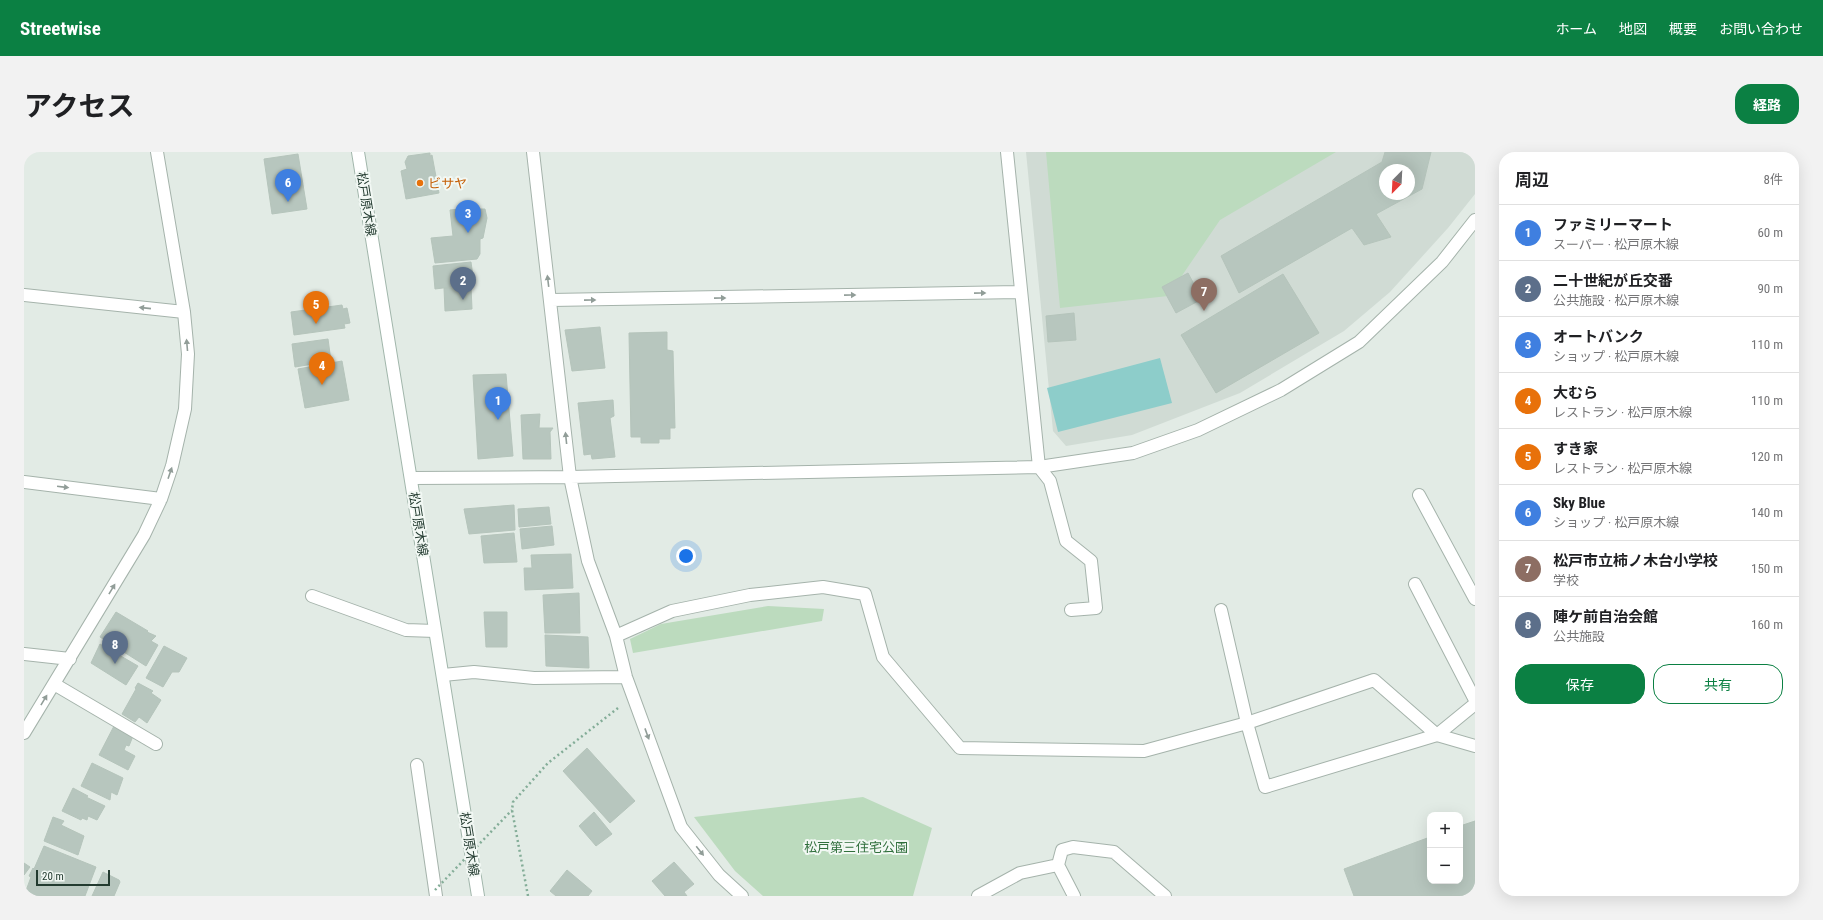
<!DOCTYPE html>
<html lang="ja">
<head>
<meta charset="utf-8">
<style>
  :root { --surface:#fff; --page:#f2f2f2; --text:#202124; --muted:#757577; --line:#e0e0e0; --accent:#0b8043 }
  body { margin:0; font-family:"Roboto Condensed","Noto Sans JP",sans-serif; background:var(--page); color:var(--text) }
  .controls { position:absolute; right:12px; bottom:12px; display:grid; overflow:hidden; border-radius:8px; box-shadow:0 4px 16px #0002 }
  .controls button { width:36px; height:36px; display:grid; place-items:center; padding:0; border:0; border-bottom:1px solid var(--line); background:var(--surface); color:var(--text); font:20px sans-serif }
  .compass { position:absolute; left:1355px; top:12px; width:36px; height:36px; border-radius:50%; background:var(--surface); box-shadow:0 4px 16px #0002; rotate:204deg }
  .scale { position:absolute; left:12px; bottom:10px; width:74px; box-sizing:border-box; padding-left:4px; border:2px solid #233b30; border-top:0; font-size:11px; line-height:14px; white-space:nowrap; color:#233b30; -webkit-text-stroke:3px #f2f8f4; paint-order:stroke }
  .you { position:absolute; left:662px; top:404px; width:14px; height:14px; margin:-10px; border:3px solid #fff; border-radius:50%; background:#1a73e8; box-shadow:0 0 0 6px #1a73e833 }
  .badge { display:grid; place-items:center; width:26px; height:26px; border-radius:50%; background:var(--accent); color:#fff; font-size:13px; font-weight:700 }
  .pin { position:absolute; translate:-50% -33px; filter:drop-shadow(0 1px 2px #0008) }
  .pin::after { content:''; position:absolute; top:21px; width:14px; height:12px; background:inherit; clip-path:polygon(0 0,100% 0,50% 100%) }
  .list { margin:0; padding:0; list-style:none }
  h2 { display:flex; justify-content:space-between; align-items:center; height:52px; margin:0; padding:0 16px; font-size:17px }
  h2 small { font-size:13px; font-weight:400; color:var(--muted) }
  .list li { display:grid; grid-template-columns:26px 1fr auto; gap:12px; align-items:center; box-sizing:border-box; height:56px; padding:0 16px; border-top:1px solid var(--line) }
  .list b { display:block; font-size:15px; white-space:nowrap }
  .list p { margin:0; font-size:13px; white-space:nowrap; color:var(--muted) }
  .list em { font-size:13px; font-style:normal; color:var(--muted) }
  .actions { display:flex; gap:8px; padding:12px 16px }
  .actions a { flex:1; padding:9px 0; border:1px solid var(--accent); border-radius:16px; text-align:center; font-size:14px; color:var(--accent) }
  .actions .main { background:var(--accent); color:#fff }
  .map { position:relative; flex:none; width:1451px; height:744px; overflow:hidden; border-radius:16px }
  header { display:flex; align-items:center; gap:24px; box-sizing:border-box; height:56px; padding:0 20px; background:var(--accent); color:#fff }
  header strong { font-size:19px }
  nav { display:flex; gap:22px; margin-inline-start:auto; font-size:14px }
  .intro { display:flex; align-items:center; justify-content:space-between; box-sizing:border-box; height:96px; padding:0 24px }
  h1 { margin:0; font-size:28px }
  .button { padding:10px 18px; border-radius:16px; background:var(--accent); color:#fff; font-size:14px; font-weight:700 }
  main { display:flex; gap:24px; padding:0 24px }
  aside { flex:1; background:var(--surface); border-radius:16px; box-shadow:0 4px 16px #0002 }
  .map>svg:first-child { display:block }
  .built { fill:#d0dbd4; fill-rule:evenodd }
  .green { fill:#bcdbbe }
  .water { fill:#8dcdca }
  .building { fill:#b7c6be; stroke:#b5c4bb; fill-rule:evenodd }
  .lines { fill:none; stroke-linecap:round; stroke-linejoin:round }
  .service-casing { stroke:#a5b3ab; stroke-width:14 }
  .minor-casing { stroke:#a5b3ab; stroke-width:14 }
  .tertiary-casing { stroke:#a5b3ab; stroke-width:14 }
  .secondary-casing { stroke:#a1b6ab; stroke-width:14 }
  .path { stroke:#84ad98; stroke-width:2.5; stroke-dasharray:2 3; stroke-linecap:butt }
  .service { stroke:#fff; stroke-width:12 }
  .minor { stroke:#fff; stroke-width:12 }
  .tertiary { stroke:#fff; stroke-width:12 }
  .secondary { stroke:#fff; stroke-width:12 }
  .path-bridge { stroke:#84ad98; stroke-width:2.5; stroke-dasharray:2 3; stroke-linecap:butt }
  .oneway { fill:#919d98 }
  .food-dot { fill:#e8710a; stroke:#f2f8f4; stroke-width:1.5 }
  .labels { text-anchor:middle; stroke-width:4; stroke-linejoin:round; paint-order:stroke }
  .food-label { font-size:13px; fill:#c56008; stroke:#f2f8f4; text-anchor:start }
  .street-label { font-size:13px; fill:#233b30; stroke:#f2f8f4 }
  .park-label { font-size:13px; fill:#306f3c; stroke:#f2f8f4 }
</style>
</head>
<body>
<header>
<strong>Streetwise</strong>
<nav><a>ホーム</a><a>地図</a><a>概要</a><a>お問い合わせ</a></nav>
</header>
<div class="intro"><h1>アクセス</h1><a class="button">経路</a></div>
<main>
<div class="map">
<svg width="1451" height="744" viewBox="0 0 1451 744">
  <rect width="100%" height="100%" fill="#e2ebe5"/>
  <!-- built -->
  <path class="built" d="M1002,0h449v42l-27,34 -58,64 -46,39 -104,62 -108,42 -66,11 -13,-15zM1361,18h24v24h-24z"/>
  <!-- green -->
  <path class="green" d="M1022,0h290l-116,68 -52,76 -108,12z
    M744,454l56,3 -2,12 -189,32 -3,-14 31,-15z
    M839,645l69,31 -19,68h-150l-28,-25 -41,-54z"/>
  <!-- water -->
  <path class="water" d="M1136,206l12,45 -114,29 -11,-44z"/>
  <!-- building -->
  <path class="building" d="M1361,0h46l-9,37 -46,25 15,23 -27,8 -12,-17 -113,65 -18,-37 161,-94zM1361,18h24v24h-24z
    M406,1v3l2,-1 7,38 -33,6 -5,-28 6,-2 -2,-7 3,-6z
    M274,2l9,55 -35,5 -8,-55z
    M455,55v2h6l2,9 -4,20 -3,1v15l-3,5 -42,4 -4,-25 22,-2 -3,-26z
    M447,110l3,22 -39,5 -2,-23z
    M1164,121l14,26 -26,14 -14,-26z
    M1259,122l36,59 -103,60 -35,-58z
    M447,135l1,22 -27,2 -1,-23z
    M318,153l1,4 4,-1 3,15 -6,1 1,4 -51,7 -3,-23z
    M1050,161l2,27 -28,2 -2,-26z
    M576,175l5,41 -33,3 -7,-41z
    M643,180v18l6,1 2,77h-5v11h-11v4h-18v-6h-10l-2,-104z
    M304,187l3,22 -36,6 -3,-23z
    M318,209l7,39 -44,8 -7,-39z
    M482,222l7,82 -35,3 -5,-84z
    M589,248l1,16 -4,2 5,39 -23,2 -1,-5 -7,1 -6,-52z
    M516,262l-1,14h14l-3,4 1,27h-28l-2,-44z
    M490,353l1,25 -46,4 -5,-25z
    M525,355l2,17 -32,3 -1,-18z
    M528,374l2,19 -32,4 -2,-20z
    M490,381l3,29 -33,1 -3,-27z
    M547,402l2,34 -48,2 -1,-22h8l-1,-13z
    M555,441l1,40h-35l-2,-38z
    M92,460l32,19 -1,1 9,4 -5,5 7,4 -12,21 -46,-29z
    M460,460h23v35h-21z
    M521,483l43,2 1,31 -43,-2z
    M76,492l38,22 -12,19 -35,-22z
    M140,494l23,12 -8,14h-7l-9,15 -17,-9z
    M114,531l15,8 -2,2 10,7 -14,23 -8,-6 -4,5 -13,-8 14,-25 -1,-1z
    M90,574l19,10 -4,10 -3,-1 -2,5 11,6 -7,14 -29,-15z
    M563,596l48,53 -25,22 -47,-52z
    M68,611l31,15 -6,17 -6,-3 -1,8 -29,-14z
    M49,636l15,8 -2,1 19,9 -8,14 -9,-4 -1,4 -5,-2 -1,2 -19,-9z
    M570,660l18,22 -16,12 -17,-20z
    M29,665l11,4 -3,4 23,11 -6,19 -34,-14z
    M1451,669v75h-121l-10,-27 86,-32v44h30v-55z
    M20,694l52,21 -11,29h-61l7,-19 -2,-1 4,-8 1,1z
    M650,710l20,22 -10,8 3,4h-22l-13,-15z
    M0,711l6,4 -6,8z
    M543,718l25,21 -4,5h-32l-6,-5z
    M79,720l16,8 1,2 -6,14h-22z"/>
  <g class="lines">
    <!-- service casing -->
    <g class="service-casing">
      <path id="service" d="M1395,343l56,104
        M1391,432l60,116
        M1197,458l26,113
        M1413,583l38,11
        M393,613l19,131
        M954,744l42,-23 38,-8
        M1050,744l-16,-31 4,-15 11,-3 41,5 51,44"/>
    </g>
    <!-- minor casing -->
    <g class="minor-casing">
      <path id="minor" d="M509,0l37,325 18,84 28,75 10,41 55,150 38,48 23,21
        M983,0l32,315 11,14 16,60 25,20 5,47 -25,2
        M0,143l160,17
        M527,148l470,-8
        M388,326l158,-1 469,-10
        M0,330l137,17
        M288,444l94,34 29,1
        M592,484l56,-25 78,-16 73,-8 42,7 18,63 77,91 184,3 103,-28 18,64 172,-52 38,-31
        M0,502l46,5
        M419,523l31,-3 60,6 92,-1
        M30,532l102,60
        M1223,571l127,-43 63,55
        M0,581l120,-198 17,-36 11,-33 13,-57 3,-55 -4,-42 -27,-160"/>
    </g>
    <!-- tertiary casing -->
    <g class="tertiary-casing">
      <path id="tertiary" d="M1015,315l94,-14 65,-23 83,-40 78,-48 83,-80 33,-42"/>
    </g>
    <!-- secondary casing -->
    <g class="secondary-casing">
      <path id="secondary" d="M334,0l120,744"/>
    </g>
    <!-- path -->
    <path class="path" d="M504,744l-16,-86 1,-8 35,-39 70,-55"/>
    <!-- service -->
    <use href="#service" class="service"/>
    <!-- minor -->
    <use href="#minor" class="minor"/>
    <!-- tertiary -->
    <use href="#tertiary" class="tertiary"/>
    <!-- secondary -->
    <use href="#secondary" class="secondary"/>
    <!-- path-bridge -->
    <path class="path-bridge" d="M411,738l77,-80"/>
  </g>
  <!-- one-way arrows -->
  <defs><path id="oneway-solid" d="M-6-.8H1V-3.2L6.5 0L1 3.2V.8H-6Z"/></defs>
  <g class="oneway">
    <use href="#oneway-solid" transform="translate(524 129) rotate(-97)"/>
    <use href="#oneway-solid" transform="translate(956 141) rotate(-1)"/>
    <use href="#oneway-solid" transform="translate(826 143) rotate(-1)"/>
    <use href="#oneway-solid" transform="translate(696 146) rotate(-1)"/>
    <use href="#oneway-solid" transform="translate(566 148) rotate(-1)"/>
    <use href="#oneway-solid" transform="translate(121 156) rotate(-174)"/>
    <use href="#oneway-solid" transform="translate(163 193) rotate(-95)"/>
    <use href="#oneway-solid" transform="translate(542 286) rotate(-96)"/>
    <use href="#oneway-solid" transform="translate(146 321) rotate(-71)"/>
    <use href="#oneway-solid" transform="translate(39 335) rotate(7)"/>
    <use href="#oneway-solid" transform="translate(88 437) rotate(-59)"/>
    <use href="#oneway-solid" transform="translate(20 548) rotate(-59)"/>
    <use href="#oneway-solid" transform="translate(623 582) rotate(70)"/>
    <use href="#oneway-solid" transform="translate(676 699) rotate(51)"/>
  </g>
  <!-- markers -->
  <circle class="food-dot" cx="396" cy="31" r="4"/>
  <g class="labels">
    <!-- food labels -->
    <g class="food-label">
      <text x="404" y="36">ビサヤ</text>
    </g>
    <!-- street labels -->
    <g class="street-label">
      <text transform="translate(343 52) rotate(81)" y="5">松戸原木線</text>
      <text transform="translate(395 372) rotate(81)" y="5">松戸原木線</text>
      <text transform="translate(446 692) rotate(81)" y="5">松戸原木線</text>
    </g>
    <!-- park labels -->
    <g class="park-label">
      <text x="832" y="700">松戸第三住宅公園</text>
    </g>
  </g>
</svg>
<div class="controls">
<button>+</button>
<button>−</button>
</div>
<svg class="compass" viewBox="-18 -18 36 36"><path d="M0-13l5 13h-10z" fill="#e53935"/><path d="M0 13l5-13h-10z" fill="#757577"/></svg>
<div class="scale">20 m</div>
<div class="you"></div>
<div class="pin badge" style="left:474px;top:268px;background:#3f7fe0">1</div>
<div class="pin badge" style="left:439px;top:148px;background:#5c6f8a">2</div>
<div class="pin badge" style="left:444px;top:81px;background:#3f7fe0">3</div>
<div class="pin badge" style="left:298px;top:233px;background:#e8710a">4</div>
<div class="pin badge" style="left:292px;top:172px;background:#e8710a">5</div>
<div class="pin badge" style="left:264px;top:50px;background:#3f7fe0">6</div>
<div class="pin badge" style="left:1180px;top:159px;background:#8d6e63">7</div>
<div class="pin badge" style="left:91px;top:512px;background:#5c6f8a">8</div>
</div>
<aside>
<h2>周辺<small>8件</small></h2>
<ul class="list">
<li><span class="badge" style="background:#3f7fe0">1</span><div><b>ファミリーマート</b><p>スーパー · 松戸原木線</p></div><em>60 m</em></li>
<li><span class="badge" style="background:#5c6f8a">2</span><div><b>二十世紀が丘交番</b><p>公共施設 · 松戸原木線</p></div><em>90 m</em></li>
<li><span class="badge" style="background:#3f7fe0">3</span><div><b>オートバンク</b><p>ショップ · 松戸原木線</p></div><em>110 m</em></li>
<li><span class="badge" style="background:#e8710a">4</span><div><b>大むら</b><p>レストラン · 松戸原木線</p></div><em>110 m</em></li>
<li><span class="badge" style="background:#e8710a">5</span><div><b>すき家</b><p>レストラン · 松戸原木線</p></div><em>120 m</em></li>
<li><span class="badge" style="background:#3f7fe0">6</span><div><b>Sky Blue</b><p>ショップ · 松戸原木線</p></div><em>140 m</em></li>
<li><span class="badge" style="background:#8d6e63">7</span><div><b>松戸市立柿ノ木台小学校</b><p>学校</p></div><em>150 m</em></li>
<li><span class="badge" style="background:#5c6f8a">8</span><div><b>陣ケ前自治会館</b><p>公共施設</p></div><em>160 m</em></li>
</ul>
<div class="actions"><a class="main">保存</a><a>共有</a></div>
</aside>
</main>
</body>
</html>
